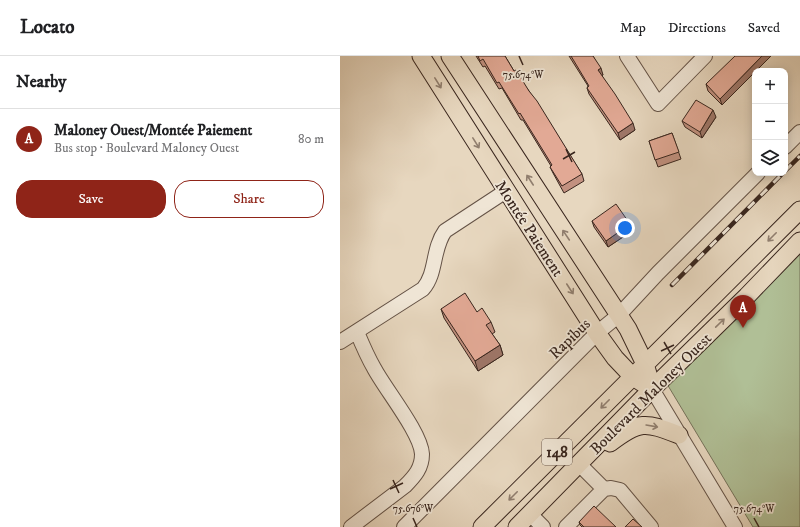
<!DOCTYPE html>
<html lang="en">
<head>
<meta charset="utf-8">
<style>
  :root { --surface:#fff; --page:#f6f6f6; --text:#202124; --muted:#757577; --line:#e0e0e0; --accent:#8f2418 }
  body { margin:0; font-family:"IM FELL DW Pica",serif; background:var(--page); color:var(--text) }
  .controls { position:absolute; right:12px; top:12px; display:grid; overflow:hidden; border-radius:8px; box-shadow:0 2px 10px #0003 }
  .controls button { width:36px; height:36px; display:grid; place-items:center; padding:0; border:0; border-bottom:1px solid var(--line); background:var(--surface); color:var(--text); font:20px sans-serif }
  .you { position:absolute; left:285px; top:172px; width:14px; height:14px; margin:-10px; border:3px solid #fff; border-radius:50%; background:#1a73e8; box-shadow:0 0 0 6px #1a73e833 }
  .badge { display:grid; place-items:center; width:26px; height:26px; border-radius:50%; background:var(--accent); color:#fff; font-size:13px; font-weight:700 }
  .pin { position:absolute; translate:-50% -33px; filter:drop-shadow(0 1px 2px #0008) }
  .pin::after { content:''; position:absolute; top:21px; width:14px; height:12px; background:inherit; clip-path:polygon(0 0,100% 0,50% 100%) }
  .list { margin:0; padding:0; list-style:none }
  h2 { display:flex; justify-content:space-between; align-items:center; height:52px; margin:0; padding:0 16px; font-size:17px }
  h2 small { font-size:13px; font-weight:400; color:var(--muted) }
  .list li { display:grid; grid-template-columns:26px 1fr auto; gap:12px; align-items:center; box-sizing:border-box; height:60px; padding:0 16px; border-top:1px solid var(--line) }
  .list b { display:block; font-size:15px; white-space:nowrap }
  .list p { margin:0; font-size:13px; white-space:nowrap; color:var(--muted) }
  .list em { font-size:13px; font-style:normal; color:var(--muted) }
  .actions { display:flex; gap:8px; padding:12px 16px }
  .actions a { flex:1; padding:9px 0; border:1px solid var(--accent); border-radius:16px; text-align:center; font-size:14px; color:var(--accent) }
  .actions .main { background:var(--accent); color:#fff }
  .icon { flex:none; width:22px; height:22px; fill:none; stroke:currentColor; stroke-width:2; stroke-linecap:round; stroke-linejoin:round }
  .map { position:relative; flex:none; width:460px; height:471px; overflow:hidden }
  header { display:flex; align-items:center; gap:24px; box-sizing:border-box; height:56px; padding:0 20px; background:var(--surface); border-bottom:1px solid var(--line) }
  header strong { font-size:19px }
  nav { display:flex; gap:22px; margin-inline-start:auto; font-size:14px }
  main { display:flex }
  aside { flex:1; background:var(--surface) }
  .map>svg:first-child { display:block }
  .green { fill:#b0bf96; stroke:#74725a }
  .lines { fill:none; stroke-linecap:round; stroke-linejoin:round }
  .minor-casing { stroke:#645246; stroke-width:16 }
  .major-casing { stroke:#39261e; stroke-width:19 }
  .minor { stroke:#efe5d5; stroke-width:14 }
  .major { stroke:#e7d7bf; stroke-width:17 }
  .rail-casing { stroke:#39261e; stroke-width:4.5 }
  .rail { stroke:#efe5d5; stroke-width:3; stroke-dasharray:9; stroke-linecap:butt }
  .wall { fill:#c29180; stroke:#39261e }
  .shaded-wall { fill:#9e7668; stroke:#39261e }
  .building { fill:#e2a995; stroke:#39261e }
  .oneway { stroke:#907e6e }
  .ticks { fill:none; stroke:#39261e; stroke-width:1.5 }
  .labels { text-anchor:middle; stroke-width:3.5; stroke-linejoin:round; paint-order:stroke }
  .shield { fill:#efe5d5; stroke:#705f55; stroke-width:1 }
  .shield-label { font-size:15px; font-weight:bold; fill:#39261e }
  .street-label { font-size:16px; fill:#39261e; stroke:#efe5d5 }
  .ticks-label { font-size:10px; text-anchor:middle; fill:#39261e; stroke:#efe5d5; stroke-width:3.5; stroke-linejoin:round; paint-order:stroke }
</style>
</head>
<body>
<header>
<strong>Locato</strong>
<nav><a>Map</a><a>Directions</a><a>Saved</a></nav>
</header>
<main>
<aside>
<h2>Nearby<small></small></h2>
<ul class="list">
<li><span class="badge">A</span><div><b>Maloney Ouest/Montée Paiement</b><p>Bus stop · Boulevard Maloney Ouest</p></div><em>80 m</em></li>
</ul>
<div class="actions"><a class="main">Save</a><a>Share</a></div>
</aside>
<div class="map">
<svg width="460" height="471" viewBox="0 0 460 471">
  <rect width="100%" height="100%" fill="#e7d7bf"/>
  <filter id="stains"><feTurbulence type="fractalNoise" baseFrequency=".005" numOctaves="4"/><feColorMatrix values="0 0 0 0 .2 0 0 0 0 .09 0 0 0 0 .02 0 0 0 .5 -.17"/></filter>
  <radialGradient id="worn" r=".72"><stop offset=".6" stop-color="#630" stop-opacity="0"/><stop offset="1" stop-color="#630" stop-opacity=".3"/></radialGradient>
  <!-- green -->
  <path class="green" d="M460,185v286h-47l-86,-143z"/>
  <g class="lines">
    <!-- minor casing -->
    <g class="minor-casing">
      <path id="minor" d="M287,0l31,48 47,-48
        M445,91l15,-15
        M0,286l83,-53c14,-16 9,-40 22,-58l61,-40
        M312,333l83,138
        M240,409l24,24 7,-1 9,2 31,37
        M190,458l13,13
        M11,471l54,-41c10,-10 17,-18 17,-32 -1,-21 -37,-65 -48,-86 -7,-12 -12,-24 -17,-36
        M64,471l193,-194 22,-18 39,-42 100,-100
        M226,471l38,-38"/>
    </g>
    <!-- major casing -->
    <g class="major-casing">
      <path id="major" d="M81,0l176,277 18,25 18,19 19,12
        M110,0l178,273 17,35 3,10
        M270,387c30,-23 35,-21 69,-8
        M142,471l318,-317
        M177,471l135,-138 95,-93 53,-55"/>
    </g>
    <!-- minor -->
    <use href="#minor" class="minor"/>
    <!-- major -->
    <use href="#major" class="major"/>
    <!-- rail casing -->
    <g class="rail-casing">
      <path id="rail" d="M445,115l15,-15
        M332,229l111,-112"/>
    </g>
    <!-- rail -->
    <use href="#rail" class="rail"/>
  </g>
  <!-- wall -->
  <path class="wall" d="M136,0h29l9,15 15,20 53,83 2,7 -20,12 -11,-20 -3,-6 1,-1 -28,-46h-2l-19,-32 -3,1 -14,-23 -2,1z
    M229,0h24l10,19 -1,1 33,54 -15,10 -31,-46 -2,-6 1,-2z
    M415,15v1l-33,33 -14,-14 -2,-7z
    M376,61l-14,21 -17,-11 -3,-6z
    M332,77l9,26 -23,8 -9,-26z
    M252,165l40,10 -24,16 -14,-20z
    M101,253l36,3 14,10 4,10 -3,2 8,11 3,10 -25,16 -34,-53z
    M239,466l37,5h-34l-2,-2z"/>
  <!-- shaded-wall -->
  <path class="shaded-wall" d="M422,0h9l-15,15h-1v1l-33,33 -2,-6z
    M261,12l2,7 -3,2 -2,-7z
    M373,54l3,7 -14,21 -2,-6z
    M293,67l2,7 -15,10 -2,-7z
    M290,168l2,7 -24,16 -2,-6z
    M160,289l3,10 -25,16 -3,-10z"/>
  <!-- building -->
  <path class="building" d="M138,0h27l9,15 2,-1 13,21 8,10 45,73 -20,12 -12,-19 2,-2 -32,-52 -1,1 -20,-32 -2,1 -14,-24 -3,2z
    M231,0h22l8,12 -3,2 17,24 18,29 -15,10 -31,-45 2,-2z
    M395,0h27l-42,43 -14,-15z
    M356,44l17,10 -13,22 -18,-11z
    M332,77l7,19 -24,8 -6,-19z
    M276,148l14,20 -24,17 -14,-20z
    M125,237l12,19 5,-4 9,14 -5,3 14,20 -25,16 -34,-52z
    M254,450l22,21h-32l-5,-5z
    M293,463l9,8h-17z"/>
  <!-- one-way arrows -->
  <defs><path id="oneway-shaft" d="M-6 0H5M1.5-3L5.5 0L1.5 3" fill="none" stroke-width="1.6" stroke-linecap="round" stroke-linejoin="round"/></defs>
  <g class="oneway">
    <use href="#oneway-shaft" transform="translate(98 27) rotate(58)"/>
    <use href="#oneway-shaft" transform="translate(136 87) rotate(58)"/>
    <use href="#oneway-shaft" transform="translate(190 124) rotate(-123)"/>
    <use href="#oneway-shaft" transform="translate(226 179) rotate(-124)"/>
    <use href="#oneway-shaft" transform="translate(432 181) rotate(135)"/>
    <use href="#oneway-shaft" transform="translate(230 233) rotate(57)"/>
    <use href="#oneway-shaft" transform="translate(380 267) rotate(-44)"/>
    <use href="#oneway-shaft" transform="translate(265 348) rotate(135)"/>
    <use href="#oneway-shaft" transform="translate(312 370) rotate(10)"/>
    <use href="#oneway-shaft" transform="translate(173 440) rotate(135)"/>
  </g>
  <!-- ticks -->
  <path class="ticks" d="M179,0l4,9M226,93l6,13M223,103l12,-7M324,286l7,12M321,295l13,-6M53,424l6,13M50,433l13,-6M73,462l4,9M414,462l5,9"/>
  <g class="labels">
    <!-- shield labels -->
    <rect class="shield" x="202" y="383" width="30" height="26" rx="3"/>
    <g class="shield-label">
      <text x="217" y="401">148</text>
    </g>
    <!-- street labels -->
    <g class="street-label">
      <text transform="translate(190 172) rotate(57)" y="6">Montée Paiement</text>
      <text transform="translate(229 282) rotate(-44)" y="6">Rapibus</text>
      <text transform="translate(310 337) rotate(-45)" y="6">Boulevard Maloney Ouest</text>
    </g>
  </g>
  <g class="ticks-label">
    <text x="183" y="22">75.674°W</text>
    <text x="73" y="456">75.676°W</text>
    <text x="414" y="456">75.674°W</text>
  </g>
  <rect width="100%" height="100%" filter="url(#stains)"/>
  <rect width="100%" height="100%" fill="url(#worn)"/>
</svg>
<div class="controls">
<button>+</button>
<button>−</button>
<button><svg class="icon" aria-label="layers" viewBox="0 0 24 24"><path d="M12 4l9 5-9 5-9-5zM3 14l9 5 9-5"/></svg></button>
</div>
<div class="you"></div>
<div class="pin badge" style="left:403px;top:272px">A</div>
</div>
</main>
</body>
</html>
